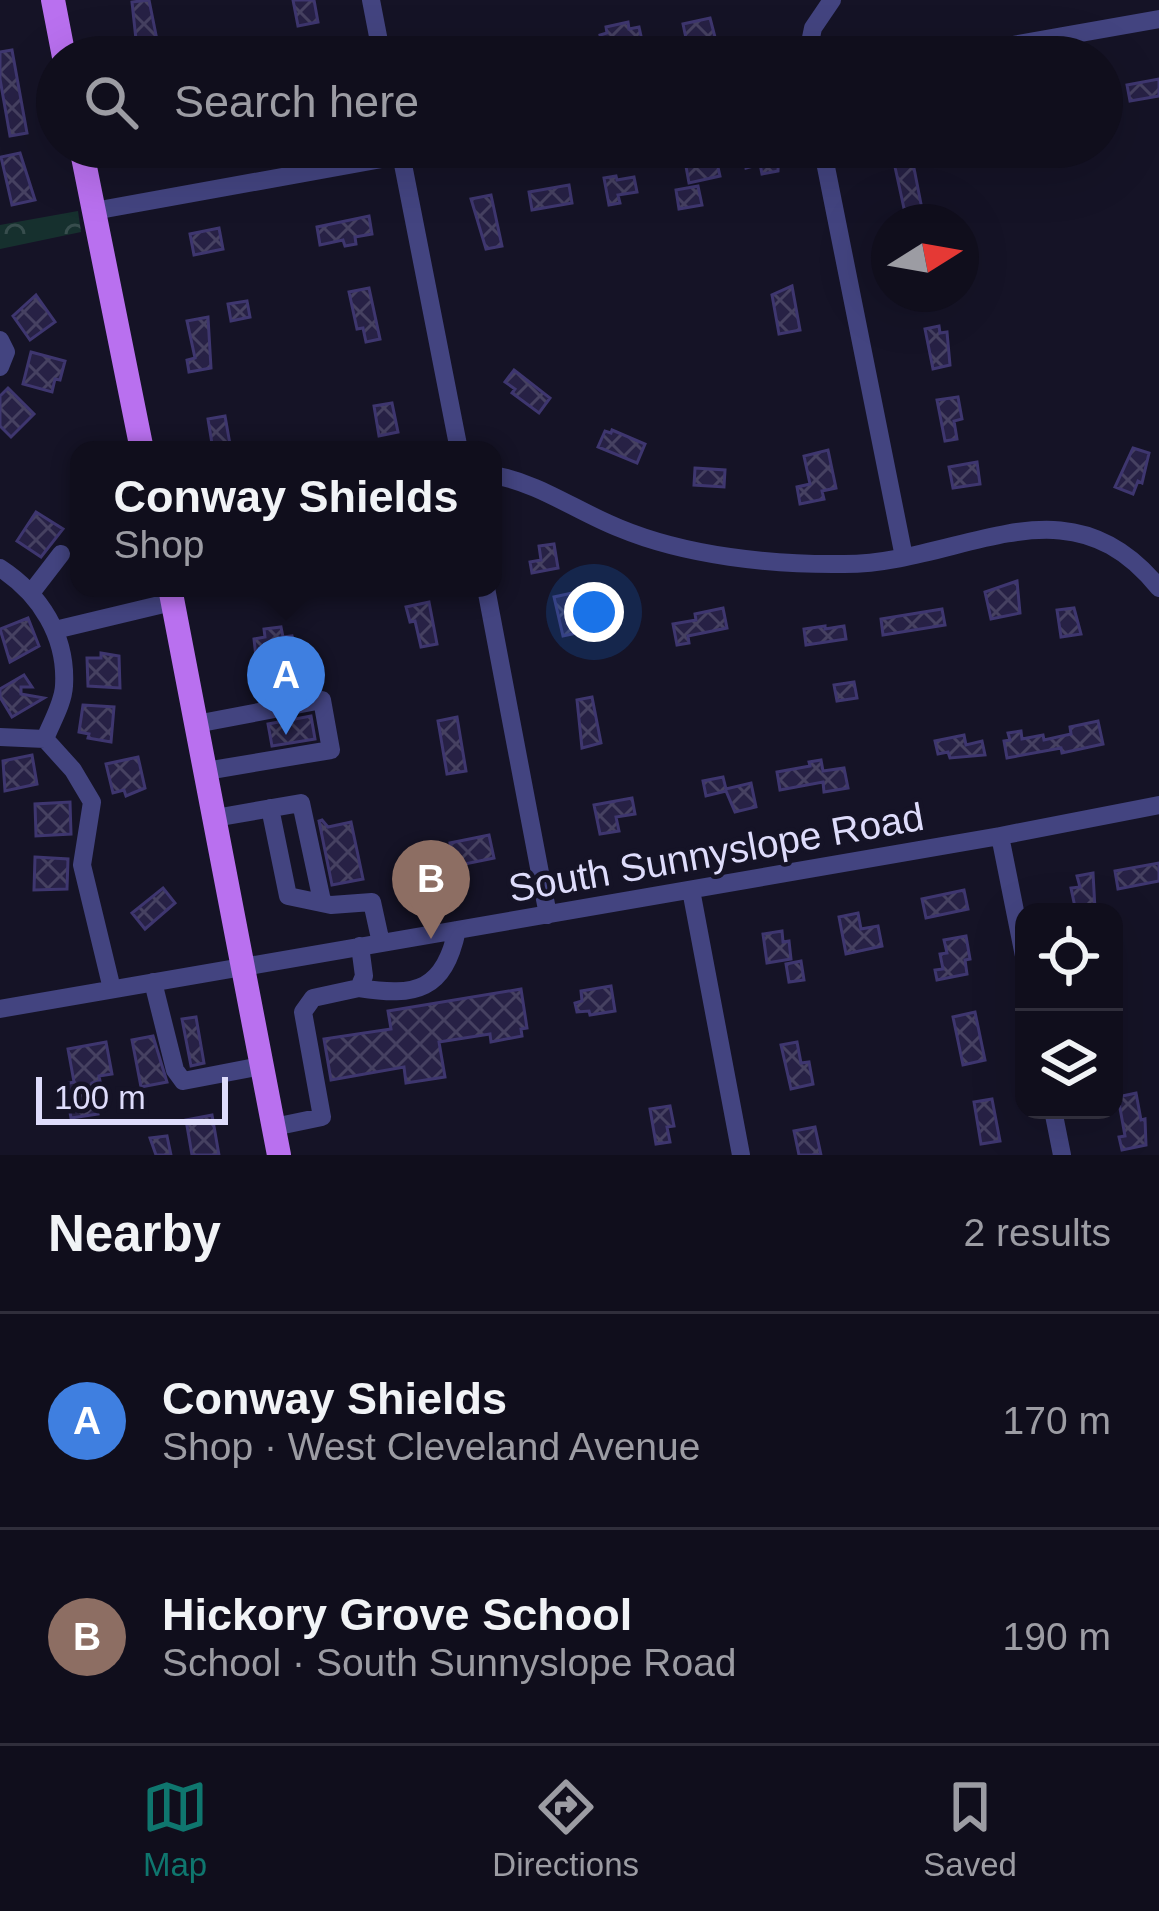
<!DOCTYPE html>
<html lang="en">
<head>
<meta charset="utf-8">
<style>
  :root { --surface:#100e1c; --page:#191725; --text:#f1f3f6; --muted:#9c9ca3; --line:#302e3b; --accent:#0f766e }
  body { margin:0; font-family:Helvetica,sans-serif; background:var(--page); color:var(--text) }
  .controls { position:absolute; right:36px; bottom:36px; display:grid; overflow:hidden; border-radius:24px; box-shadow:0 12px 48px #0002 }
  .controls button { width:108px; height:108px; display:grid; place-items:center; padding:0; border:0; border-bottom:3px solid var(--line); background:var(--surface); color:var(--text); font:60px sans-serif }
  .compass { position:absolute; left:871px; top:204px; width:108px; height:108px; border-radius:50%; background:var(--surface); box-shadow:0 12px 48px #0002; rotate:79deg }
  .scale { position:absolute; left:36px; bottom:30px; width:192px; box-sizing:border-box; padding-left:12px; border:6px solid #dedcfb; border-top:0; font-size:33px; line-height:42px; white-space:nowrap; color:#dedcfb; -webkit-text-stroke:9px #151326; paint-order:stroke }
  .you { position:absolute; left:594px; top:612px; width:42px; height:42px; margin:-30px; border:9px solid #fff; border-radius:50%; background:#1a73e8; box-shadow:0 0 0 18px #1a73e833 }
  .badge { display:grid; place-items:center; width:78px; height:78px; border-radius:50%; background:var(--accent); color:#fff; font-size:39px; font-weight:700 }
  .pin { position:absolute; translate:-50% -99px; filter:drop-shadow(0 3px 6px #0008) }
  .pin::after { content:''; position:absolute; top:63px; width:42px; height:36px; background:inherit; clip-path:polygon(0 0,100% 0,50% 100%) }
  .popup { position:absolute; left:70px; top:441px; width:432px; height:156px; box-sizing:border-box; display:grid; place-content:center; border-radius:24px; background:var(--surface); filter:drop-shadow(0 3px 9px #0005); font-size:39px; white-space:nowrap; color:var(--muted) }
  .popup b { font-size:45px; color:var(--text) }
  .popup::after { content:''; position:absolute; left:50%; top:100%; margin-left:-24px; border:24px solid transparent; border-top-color:var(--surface) }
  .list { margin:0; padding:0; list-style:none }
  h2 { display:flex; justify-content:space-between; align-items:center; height:156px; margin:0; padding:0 48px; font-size:51px }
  h2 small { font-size:39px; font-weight:400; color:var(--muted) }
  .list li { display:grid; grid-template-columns:78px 1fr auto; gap:36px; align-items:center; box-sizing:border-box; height:216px; padding:0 48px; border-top:3px solid var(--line) }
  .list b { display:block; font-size:45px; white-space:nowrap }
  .list p { margin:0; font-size:39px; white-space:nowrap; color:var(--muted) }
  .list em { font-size:39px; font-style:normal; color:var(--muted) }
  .icon { flex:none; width:66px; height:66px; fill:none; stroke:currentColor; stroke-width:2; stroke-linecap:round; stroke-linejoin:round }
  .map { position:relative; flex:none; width:1159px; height:1155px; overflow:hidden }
  .search { position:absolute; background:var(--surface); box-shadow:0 12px 48px #0002; left:36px; right:36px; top:36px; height:132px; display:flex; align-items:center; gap:30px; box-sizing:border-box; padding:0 42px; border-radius:66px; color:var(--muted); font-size:45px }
  .sheet { height:588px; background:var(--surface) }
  nav { display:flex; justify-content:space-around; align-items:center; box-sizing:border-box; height:168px; border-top:3px solid var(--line); background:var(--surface); font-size:33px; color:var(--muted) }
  nav a { display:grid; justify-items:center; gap:6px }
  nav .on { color:var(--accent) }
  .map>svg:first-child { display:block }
  .forest { fill:url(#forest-crowns) }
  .building { fill:url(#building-cross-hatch); stroke:#3e366f; stroke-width:3 }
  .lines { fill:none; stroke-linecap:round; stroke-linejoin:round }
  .minor { stroke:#434480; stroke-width:18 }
  .major { stroke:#b970ef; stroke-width:24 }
  .labels { text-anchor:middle; stroke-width:9; stroke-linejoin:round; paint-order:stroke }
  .street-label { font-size:39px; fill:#dedcfb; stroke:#151326 }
</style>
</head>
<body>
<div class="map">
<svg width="1159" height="1155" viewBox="0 0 1159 1155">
  <defs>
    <pattern id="forest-crowns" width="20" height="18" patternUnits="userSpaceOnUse" patternTransform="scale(3)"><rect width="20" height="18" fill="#16302e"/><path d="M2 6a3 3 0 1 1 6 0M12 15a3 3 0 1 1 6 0" fill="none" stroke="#374d4d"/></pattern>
    <pattern id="building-cross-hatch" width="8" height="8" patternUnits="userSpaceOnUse" patternTransform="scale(3)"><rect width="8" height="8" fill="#272145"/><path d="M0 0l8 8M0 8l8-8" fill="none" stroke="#464161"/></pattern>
  </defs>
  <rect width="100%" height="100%" fill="#151326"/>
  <!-- forest -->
  <path class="forest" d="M78,211l3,21 -81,17v-24z"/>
  <!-- building -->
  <path class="building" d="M149,0l9,45 -21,4 -5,-47z
    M293,0h21l4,22 -20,4z
    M710,18l5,19 -28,6 -4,-19z
    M628,22l1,7 10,-2 4,18 -23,5 1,7h-16l-5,-22 7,-2 -1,-6z
    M548,45l1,5 18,-4 2,11h-56l-1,-5z
    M12,50l15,83 -17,3 -10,-57v-27z
    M1159,79v17l-29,5 -3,-16z
    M757,147h22l-1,24 -16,3 -2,-10 -14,4 -3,-15z
    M20,153l15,47 -23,5 -11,-48z
    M715,154l5,22 -31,7 -4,-22z
    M913,163l9,46 -17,4 -10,-46z
    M616,176l1,4 17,-3 3,15 -19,3 2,8 -11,2 -5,-27z
    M569,185l3,18 -40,7 -3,-18z
    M698,186l4,19 -23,4 -3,-19z
    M491,195l11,51 -16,3 -15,-50z
    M369,216l3,18 -17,3 1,7 -11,2 -2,-6 -23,5 -3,-18z
    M219,228l4,21 -29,6 -4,-21z
    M792,286l8,44 -21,4 -7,-39z
    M369,288l11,51 -14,3 -3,-14 -6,1 -8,-37z
    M36,295l19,27 -25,18 -17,-24z
    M247,301l3,16 -19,4 -3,-17z
    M208,317l3,51 -22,4 -2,-12 8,-2 -8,-37z
    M939,326l1,7 7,-1 3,33 -17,4 -8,-40z
    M31,352l34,9 -5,19 -5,-1 -3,13 -29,-8z
    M514,370l36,28 -11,15 -27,-20 3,-4 -10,-7z
    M8,388l26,26 -23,23 -11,-11v-30z
    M958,397l4,22 -8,2 3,18 -12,2 -8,-41z
    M392,403l6,29 -19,4 -5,-30z
    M225,416l6,34h-18l-5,-31z
    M612,430l33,14 -8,19 -39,-16 7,-16 6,2z
    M1133,448l16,5 -7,30 -4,-2 -5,13 -18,-7z
    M828,450l8,38 -14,3 2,8 -24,5 -3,-17 13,-3 -6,-28z
    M977,462l3,22 -27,4 -4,-21z
    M695,468l30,2 -1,17 -30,-2z
    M36,512l27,17 -22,28 -24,-16z
    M554,544l4,24 -26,5 -2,-11 11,-2 -2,-14z
    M1017,581l3,32 -29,6 -6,-27z
    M572,593l9,39 -18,4 -9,-39z
    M429,602l8,42 -16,3 -6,-26 -5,1 -4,-15z
    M723,608l4,20 -39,8 1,7 -12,2 -4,-21 23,-4 -1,-6z
    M1074,608l7,26 -20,3 -4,-27z
    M942,609l3,16 -62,10 -2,-16z
    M28,618l11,28 -29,16 -10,-33z
    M825,626v3l19,-3 2,13 -40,6 -2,-16z
    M281,627l2,10 9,-1 2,11 -12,2 1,5 -27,3 -2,-18 11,-2 -1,-8z
    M101,653l18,3 1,32 -32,-2 -1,-28h14z
    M24,675l8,12h-11v7l23,4 -32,19 -12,-20v-8z
    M854,682l3,16 -20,3 -3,-16z
    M592,697l9,46 -19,5 -5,-48z
    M83,705l31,2 -3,35 -23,-4 1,-4 -10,-2z
    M311,716l4,23 -43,7 -4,-22z
    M457,717l9,54 -19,3 -9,-53z
    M1098,721l5,23 -41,9 -1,-5 -54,10 -3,-17 6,-1 -2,-7 13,-2 1,8 21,-4 1,5 27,-6 -1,-7z
    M964,735l2,10 16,-4 3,14 -35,3 -2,-6 -10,2 -3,-13z
    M32,755l5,29 -32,7 -2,-30z
    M138,757l7,31 -19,8 -2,-6 -11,3 -7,-29z
    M821,760l2,11 21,-3 4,20 -24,4 -1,-10 -43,8 -3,-18 33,-6 -1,-4z
    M723,777l3,12 25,-6 5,24 -21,5 -9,-21 -20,5 -3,-15z
    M632,798l3,16 -19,3 3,14 -19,3 -6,-29z
    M70,802l1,32 -35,2 -1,-32z
    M322,820l6,7 23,-5 12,57 -31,6 -13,-64z
    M489,835l5,23 -39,8 -5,-23z
    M35,857l33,2 -1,30 -33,1z
    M1159,863v18l-41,8 -3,-18z
    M1093,873l2,36 -19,3 -5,-24 9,-1 -3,-11z
    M163,888l12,15 -30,26 -13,-16z
    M964,890l4,19 -42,9 -4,-19z
    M858,913l3,16 17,-3 4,20 -36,8 -7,-37z
    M782,931l1,11 6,-1 2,18 -24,4 -4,-29z
    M966,936l4,23 -5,1 2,14 -30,6 -2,-10 8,-1 -3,-15 7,-1 -3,-13z
    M801,961l3,19 -15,2 -3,-18z
    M611,986l4,25 -25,4 -1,-4 -12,1 -2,-9 7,-2 -1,-10z
    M521,989l6,39 -6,1 1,7 -31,6 -1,-8 -51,8 6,35 -39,6 -2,-16 -73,13 -7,-41 67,-10 -3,-18z
    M975,1012l10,48 -22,5 -10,-48z
    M196,1017l8,46 -13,3 -9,-47z
    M153,1036l14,46 -26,5 -9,-47z
    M106,1042l6,32 -13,2 1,5 -8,2 6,31 -27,4 -6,-34 9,-2 -6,-33z
    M797,1042l4,21 8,-1 4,22 -22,5 -10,-44z
    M1136,1093l5,27 4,-1 1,26 -24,5 -3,-13 6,-1 -7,-39z
    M992,1099l8,42 -19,3 -7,-42z
    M670,1106l4,20 -7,1 3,15 -14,2 -6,-35z
    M212,1115l7,40h-27l-6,-35z
    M815,1127l6,28h-22l-5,-24z
    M167,1136l4,19h-15l-6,-17z"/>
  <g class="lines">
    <!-- minor -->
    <path class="minor" d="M371,0l11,57
      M807,57l6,-29 19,-28
      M945,57l214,-38
      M822,147l82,410
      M400,149l59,301
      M94,211l354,-64
      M0,340l6,12 -6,15
      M493,475c46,8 83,36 126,53 67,28 153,37 225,36 118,0 223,-91 315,24
      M0,568c40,26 67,68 64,118 -1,18 -13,37 -19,53
      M486,588l62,327
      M31,593l30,-39
      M55,630l117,-28
      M196,724l126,-24 9,50 -125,21
      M0,737l45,2
      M45,739l28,31 19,32 -10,63 30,124
      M270,808l18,88 43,9 41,-3 9,41
      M215,818l86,-15 21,98
      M1000,836l24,120
      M691,890l50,265
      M153,982l22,88 8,11 78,-15
      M359,988c57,9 85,3 98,-58
      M0,1009l1000,-173 159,-31
      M1053,1110l9,45
      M274,1127l48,-10 -19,-105 10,-14 46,-10 5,-12 -4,-30"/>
    <!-- major -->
    <path class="major" d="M53,0l11,57
      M81,147l61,303
      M170,588l109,567"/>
  </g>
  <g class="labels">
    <!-- street labels -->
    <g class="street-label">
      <text transform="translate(716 852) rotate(-10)" y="14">South Sunnyslope Road</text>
    </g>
  </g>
</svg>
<div class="controls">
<button><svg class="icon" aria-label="locate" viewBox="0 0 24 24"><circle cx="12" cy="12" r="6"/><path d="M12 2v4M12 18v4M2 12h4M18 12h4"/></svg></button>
<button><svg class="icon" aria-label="layers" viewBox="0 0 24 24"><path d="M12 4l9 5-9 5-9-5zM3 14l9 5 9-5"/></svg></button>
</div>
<svg class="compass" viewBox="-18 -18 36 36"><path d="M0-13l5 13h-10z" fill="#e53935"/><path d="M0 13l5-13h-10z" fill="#9c9ca3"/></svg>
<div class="scale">100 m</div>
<div class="you"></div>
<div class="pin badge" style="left:286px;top:735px;background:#3f7fe0">A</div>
<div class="popup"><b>Conway Shields</b>Shop</div>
<div class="pin badge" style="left:431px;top:939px;background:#8d6e63">B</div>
<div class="search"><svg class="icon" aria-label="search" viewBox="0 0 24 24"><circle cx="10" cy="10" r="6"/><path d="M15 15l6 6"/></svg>Search here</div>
</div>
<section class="sheet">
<h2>Nearby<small>2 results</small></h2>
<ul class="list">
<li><span class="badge" style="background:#3f7fe0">A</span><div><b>Conway Shields</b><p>Shop · West Cleveland Avenue</p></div><em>170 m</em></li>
<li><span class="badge" style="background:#8d6e63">B</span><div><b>Hickory Grove School</b><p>School · South Sunnyslope Road</p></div><em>190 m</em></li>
</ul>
</section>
<nav>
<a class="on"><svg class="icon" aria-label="map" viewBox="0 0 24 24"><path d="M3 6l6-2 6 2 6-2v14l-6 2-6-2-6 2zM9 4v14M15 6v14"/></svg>Map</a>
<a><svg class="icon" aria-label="directions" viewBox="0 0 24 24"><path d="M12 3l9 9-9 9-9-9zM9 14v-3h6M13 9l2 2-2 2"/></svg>Directions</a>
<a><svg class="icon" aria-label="saved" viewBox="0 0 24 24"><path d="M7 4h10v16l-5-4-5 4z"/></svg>Saved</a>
</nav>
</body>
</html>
